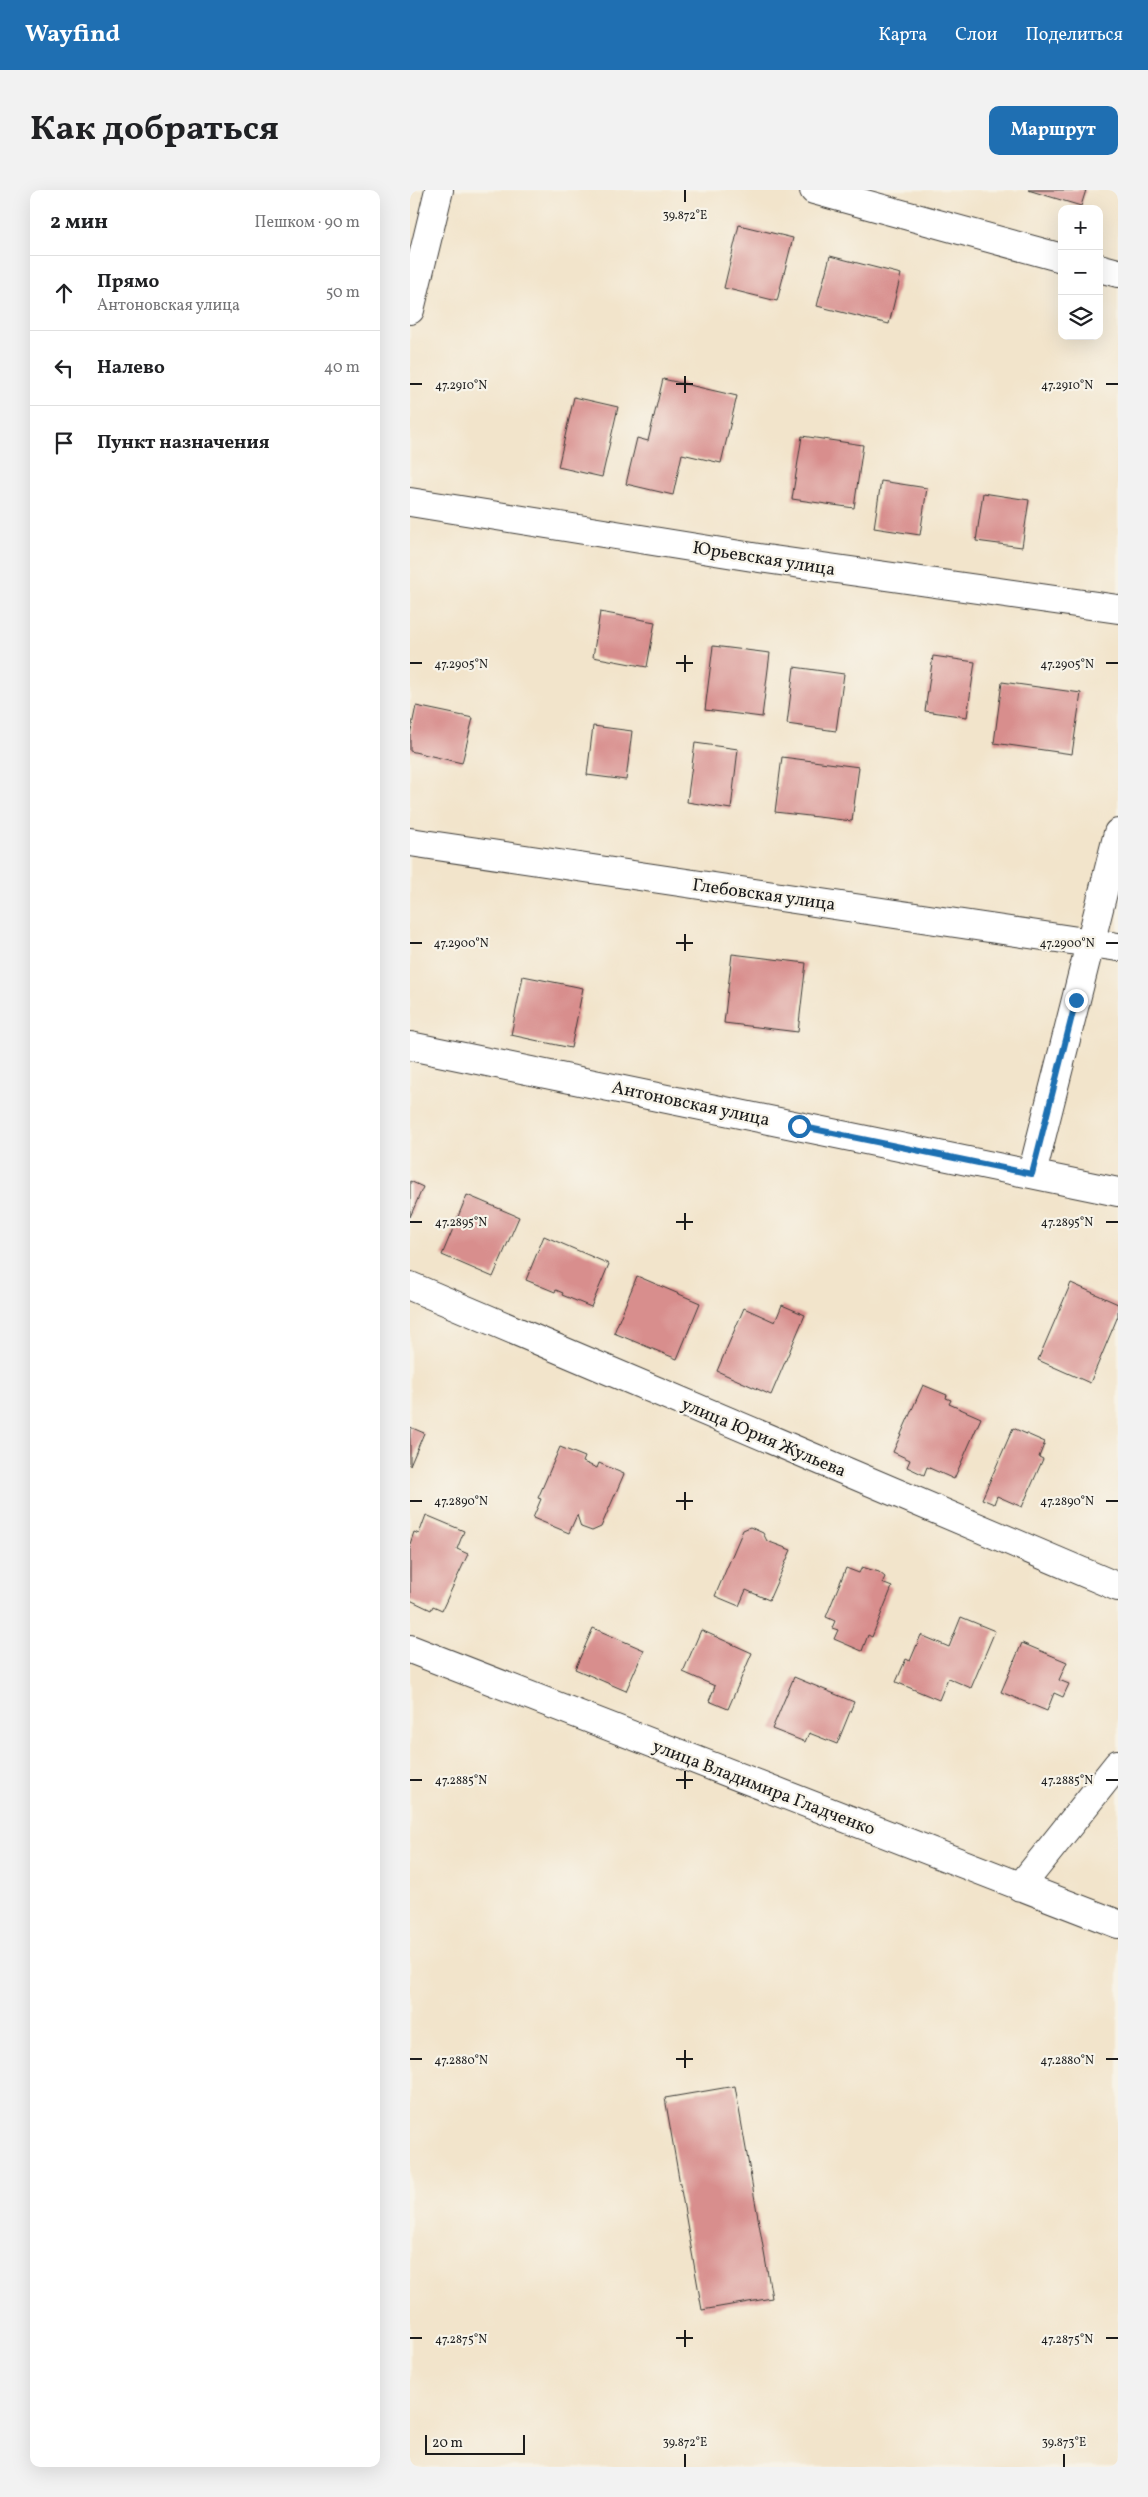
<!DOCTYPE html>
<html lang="ru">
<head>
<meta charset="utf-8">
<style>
  :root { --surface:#fff; --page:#f2f2f2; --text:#202124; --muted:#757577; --line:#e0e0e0; --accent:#1f6fb2 }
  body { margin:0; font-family:Vollkorn,serif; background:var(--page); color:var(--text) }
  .controls { position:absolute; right:15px; top:15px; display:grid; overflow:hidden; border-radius:10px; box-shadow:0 5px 20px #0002 }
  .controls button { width:45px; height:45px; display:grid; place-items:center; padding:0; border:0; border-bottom:1px solid var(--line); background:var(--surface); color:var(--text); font:25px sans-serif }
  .scale { position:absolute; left:15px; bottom:12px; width:100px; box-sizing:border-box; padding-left:5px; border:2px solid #1c1c1c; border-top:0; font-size:14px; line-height:18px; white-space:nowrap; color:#1c1c1c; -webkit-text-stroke:4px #f7f3e8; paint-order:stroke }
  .stop { position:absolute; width:15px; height:15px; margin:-11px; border:4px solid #1f6fb2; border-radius:50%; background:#fff }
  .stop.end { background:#1f6fb2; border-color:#fff; box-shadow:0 1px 5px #0008 }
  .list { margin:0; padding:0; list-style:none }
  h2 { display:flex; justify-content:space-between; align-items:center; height:65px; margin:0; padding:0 20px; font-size:21px }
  h2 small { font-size:16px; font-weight:400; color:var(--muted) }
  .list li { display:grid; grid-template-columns:32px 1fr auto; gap:15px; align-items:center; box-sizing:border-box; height:75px; padding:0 20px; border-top:1px solid var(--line) }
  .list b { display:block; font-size:19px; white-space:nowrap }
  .list p { margin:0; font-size:16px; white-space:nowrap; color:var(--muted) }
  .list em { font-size:16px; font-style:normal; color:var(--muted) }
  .icon { flex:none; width:28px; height:28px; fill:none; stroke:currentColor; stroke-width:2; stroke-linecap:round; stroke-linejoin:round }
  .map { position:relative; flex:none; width:708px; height:2277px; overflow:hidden; border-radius:10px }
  header { display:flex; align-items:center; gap:30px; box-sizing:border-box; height:70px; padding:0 25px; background:var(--accent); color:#fff }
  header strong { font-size:24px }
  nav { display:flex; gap:28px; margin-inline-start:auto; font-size:18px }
  .intro { display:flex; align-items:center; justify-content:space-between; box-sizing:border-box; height:120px; padding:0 30px }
  h1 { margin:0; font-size:35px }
  .button { padding:12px 22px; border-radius:10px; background:var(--accent); color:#fff; font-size:18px; font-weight:700 }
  main { display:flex; gap:30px; padding:0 30px }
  aside { flex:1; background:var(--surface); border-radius:10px; box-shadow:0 5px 20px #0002 }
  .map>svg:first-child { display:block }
  .building { fill:#d88e8d }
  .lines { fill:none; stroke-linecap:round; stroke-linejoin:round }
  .minor-casing { stroke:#3c3a36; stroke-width:30 }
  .minor { stroke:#fff; stroke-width:28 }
  .route { stroke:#1f6fb2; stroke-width:6 }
  .ticks { fill:none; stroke:#1c1c1c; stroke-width:2 }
  .labels { text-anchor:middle; stroke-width:4.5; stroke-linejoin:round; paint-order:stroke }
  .street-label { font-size:18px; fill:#1c1c1c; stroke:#f7f3e8 }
  .ticks-label { font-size:12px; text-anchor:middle; fill:#1c1c1c; stroke:#f7f3e8; stroke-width:4.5; stroke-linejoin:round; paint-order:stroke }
</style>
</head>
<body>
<header>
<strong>Wayfind</strong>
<nav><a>Карта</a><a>Слои</a><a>Поделиться</a></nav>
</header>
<div class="intro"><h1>Как добраться</h1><a class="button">Маршрут</a></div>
<main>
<aside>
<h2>2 мин<small>Пешком · 90 m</small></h2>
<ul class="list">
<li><svg class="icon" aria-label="ahead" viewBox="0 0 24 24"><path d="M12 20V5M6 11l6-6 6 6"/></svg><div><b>Прямо</b><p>Антоновская улица</p></div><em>50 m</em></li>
<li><svg class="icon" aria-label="left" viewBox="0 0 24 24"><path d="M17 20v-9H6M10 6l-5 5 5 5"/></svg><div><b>Налево</b></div><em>40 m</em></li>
<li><svg class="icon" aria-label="arrive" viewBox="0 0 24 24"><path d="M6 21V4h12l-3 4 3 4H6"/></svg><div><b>Пункт назначения</b></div></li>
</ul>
</aside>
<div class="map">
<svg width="708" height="2277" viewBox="0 0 708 2277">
  <rect width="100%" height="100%" fill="#f7f3e8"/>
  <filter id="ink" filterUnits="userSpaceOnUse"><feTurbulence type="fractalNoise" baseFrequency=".02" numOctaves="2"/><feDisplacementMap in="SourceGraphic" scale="10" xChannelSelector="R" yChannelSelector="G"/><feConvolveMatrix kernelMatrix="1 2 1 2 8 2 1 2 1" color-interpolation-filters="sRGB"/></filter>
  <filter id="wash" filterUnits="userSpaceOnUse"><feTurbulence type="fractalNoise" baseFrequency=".0096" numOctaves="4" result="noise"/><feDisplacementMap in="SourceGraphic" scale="20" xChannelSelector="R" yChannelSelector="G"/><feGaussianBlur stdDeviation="1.12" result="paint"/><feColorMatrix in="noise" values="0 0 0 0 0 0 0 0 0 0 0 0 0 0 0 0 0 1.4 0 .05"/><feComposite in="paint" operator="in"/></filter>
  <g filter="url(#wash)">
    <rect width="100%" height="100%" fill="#f2e4cb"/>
    <g id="blocks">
      <!-- building -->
      <path class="building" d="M618,0h58l-5,16z
        M329,35l54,13 -16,63 -53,-13z
        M420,66l71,18 -12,50 -72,-18z
        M253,189l74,17 -16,67 -39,-9 -9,41 -47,-11 11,-46 11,3z
        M164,207l44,10 -16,70 -44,-10z
        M392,246l61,9 -9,63 -62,-9z
        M471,291l46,7 -7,47 -46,-7z
        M573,303l46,7 -7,47 -46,-6z
        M190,422l55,10 -8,45 -54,-10z
        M303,456l57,7 -8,64 -57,-7z
        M523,466l42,6 -8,55 -42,-6z
        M384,477l50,7 -8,57 -49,-7z
        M592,492l79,11 -9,61 -78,-11z
        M6,516l57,12 -11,45 -52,-12v-16z
        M183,536l39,5 -6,49 -39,-5z
        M285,553l43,6 -7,60 -44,-7z
        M372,567l77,10 -7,54 -77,-9z
        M322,764l74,9 -8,69 -74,-9z
        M113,786l60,12 -12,60 -60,-13z
        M0,991l13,6 -13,30z
        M57,1005l52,22 -26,60 -51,-22z
        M134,1046l65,28 -18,43 -29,-12 1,-2 -7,-3 -1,2 -29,-12z
        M227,1086l63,27 -23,56 -63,-26z
        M661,1093l47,21v12l-28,67 -52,-23z
        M372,1115l23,10 -34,80 -54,-24 27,-63 31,14z
        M513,1195l24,10 -1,3 5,2 -2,4 32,14 -27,61 -27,-12 -3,8 -17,-8 3,-7 -17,-8z
        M0,1237l14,6 -14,33z
        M603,1238l32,14 -6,15 4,2 -21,48 -25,-11 -3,8 -12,-5z
        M150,1257l25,10 -2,5 14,6 2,-5 25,11 -23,53 -9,4 -11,-4 -4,-12 -8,18 -36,-15 8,-19 -3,-1z
        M16,1325l38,16 -7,18 11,5 -26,56 -9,-4 -2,4 -21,-10v-56l4,-12 5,2z
        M340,1337l13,6 4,8 24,9 -22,50 -23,-10 -7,16 -24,-10 28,-66z
        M452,1377l17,5 6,5 -3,6 10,4 -20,50 -4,-2 -6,16 -28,-12 4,-9 -6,-2 3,-7 -9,-4 20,-49 13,5z
        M551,1427l34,14 -24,57 -23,-10 -9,22 -43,-18 10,-23 4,2 11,-26 28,12z
        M183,1438l51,22 -18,41 -51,-22z
        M291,1440l51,23 -24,56 -19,-8 6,-15 -32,-14z
        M612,1453l45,19 -8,18 10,4 -6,13 -9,-4 -7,18 -46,-19z
        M384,1487l60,25 -17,42 -28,-11 -4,9 -33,-13z
        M325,1896l37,212 -70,12 -37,-212z"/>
    </g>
  </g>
  <g filter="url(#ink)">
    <use href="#blocks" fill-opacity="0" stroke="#3c3a36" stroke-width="1"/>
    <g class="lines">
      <!-- minor casing -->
      <g class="minor-casing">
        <path id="minor" d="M404,0l248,68
          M689,78l19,5
          M0,120l29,-120
          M0,312l349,56 359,51
          M0,652l708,105
          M0,856l708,146
          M622,984l86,-341
          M0,1096l708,301
          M0,1459l708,275
          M610,1697l98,-123"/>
      </g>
      <!-- minor -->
      <use href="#minor" class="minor"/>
    </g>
  </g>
  <g class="lines" filter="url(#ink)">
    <!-- route -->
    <path class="route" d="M389,936l233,48 44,-174"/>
  </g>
  <!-- ticks -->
  <path class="ticks" d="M275,0v12M275,186v17M0,194h12M266,194h17M696,194h12M275,465v17M0,473h12M266,473h17M696,473h12M275,744v17M0,753h12M266,753h17M696,753h12M275,1023v17M0,1032h12M266,1032h17M696,1032h12M275,1302v18M0,1311h12M266,1311h17M696,1311h12M275,1581v18M0,1590h12M266,1590h17M696,1590h12M275,1860v18M0,1869h12M266,1869h17M696,1869h12M275,2140v17M0,2148h12M266,2148h17M696,2148h12M275,2264v13M654,2264v13"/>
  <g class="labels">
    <!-- street labels -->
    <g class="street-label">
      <text transform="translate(354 368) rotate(9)" y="6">Юрьевская улица</text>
      <text transform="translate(354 704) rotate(8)" y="6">Глебовская улица</text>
      <text transform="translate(281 913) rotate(12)" y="6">Антоновская улица</text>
      <text transform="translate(354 1247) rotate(23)" y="6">улица Юрия Жульева</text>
      <text transform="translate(354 1597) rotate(21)" y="6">улица Владимира Гладченко</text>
    </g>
  </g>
  <g class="ticks-label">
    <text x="275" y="29">39.872°E</text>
    <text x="51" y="199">47.2910°N</text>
    <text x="657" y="199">47.2910°N</text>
    <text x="51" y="478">47.2905°N</text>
    <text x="657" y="478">47.2905°N</text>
    <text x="51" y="757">47.2900°N</text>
    <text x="657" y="757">47.2900°N</text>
    <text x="51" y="1036">47.2895°N</text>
    <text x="657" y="1036">47.2895°N</text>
    <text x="51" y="1315">47.2890°N</text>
    <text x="657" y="1315">47.2890°N</text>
    <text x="51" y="1594">47.2885°N</text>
    <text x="657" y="1594">47.2885°N</text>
    <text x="51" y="1874">47.2880°N</text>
    <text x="657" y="1874">47.2880°N</text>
    <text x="51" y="2153">47.2875°N</text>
    <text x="657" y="2153">47.2875°N</text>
    <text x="275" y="2256">39.872°E</text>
    <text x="654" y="2256">39.873°E</text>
  </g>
</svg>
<div class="controls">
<button>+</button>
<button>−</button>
<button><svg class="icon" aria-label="layers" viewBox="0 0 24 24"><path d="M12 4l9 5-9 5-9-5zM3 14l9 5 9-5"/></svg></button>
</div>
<div class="scale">20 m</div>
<div class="stop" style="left:389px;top:936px"></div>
<div class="stop end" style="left:666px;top:810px"></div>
</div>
</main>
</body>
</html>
